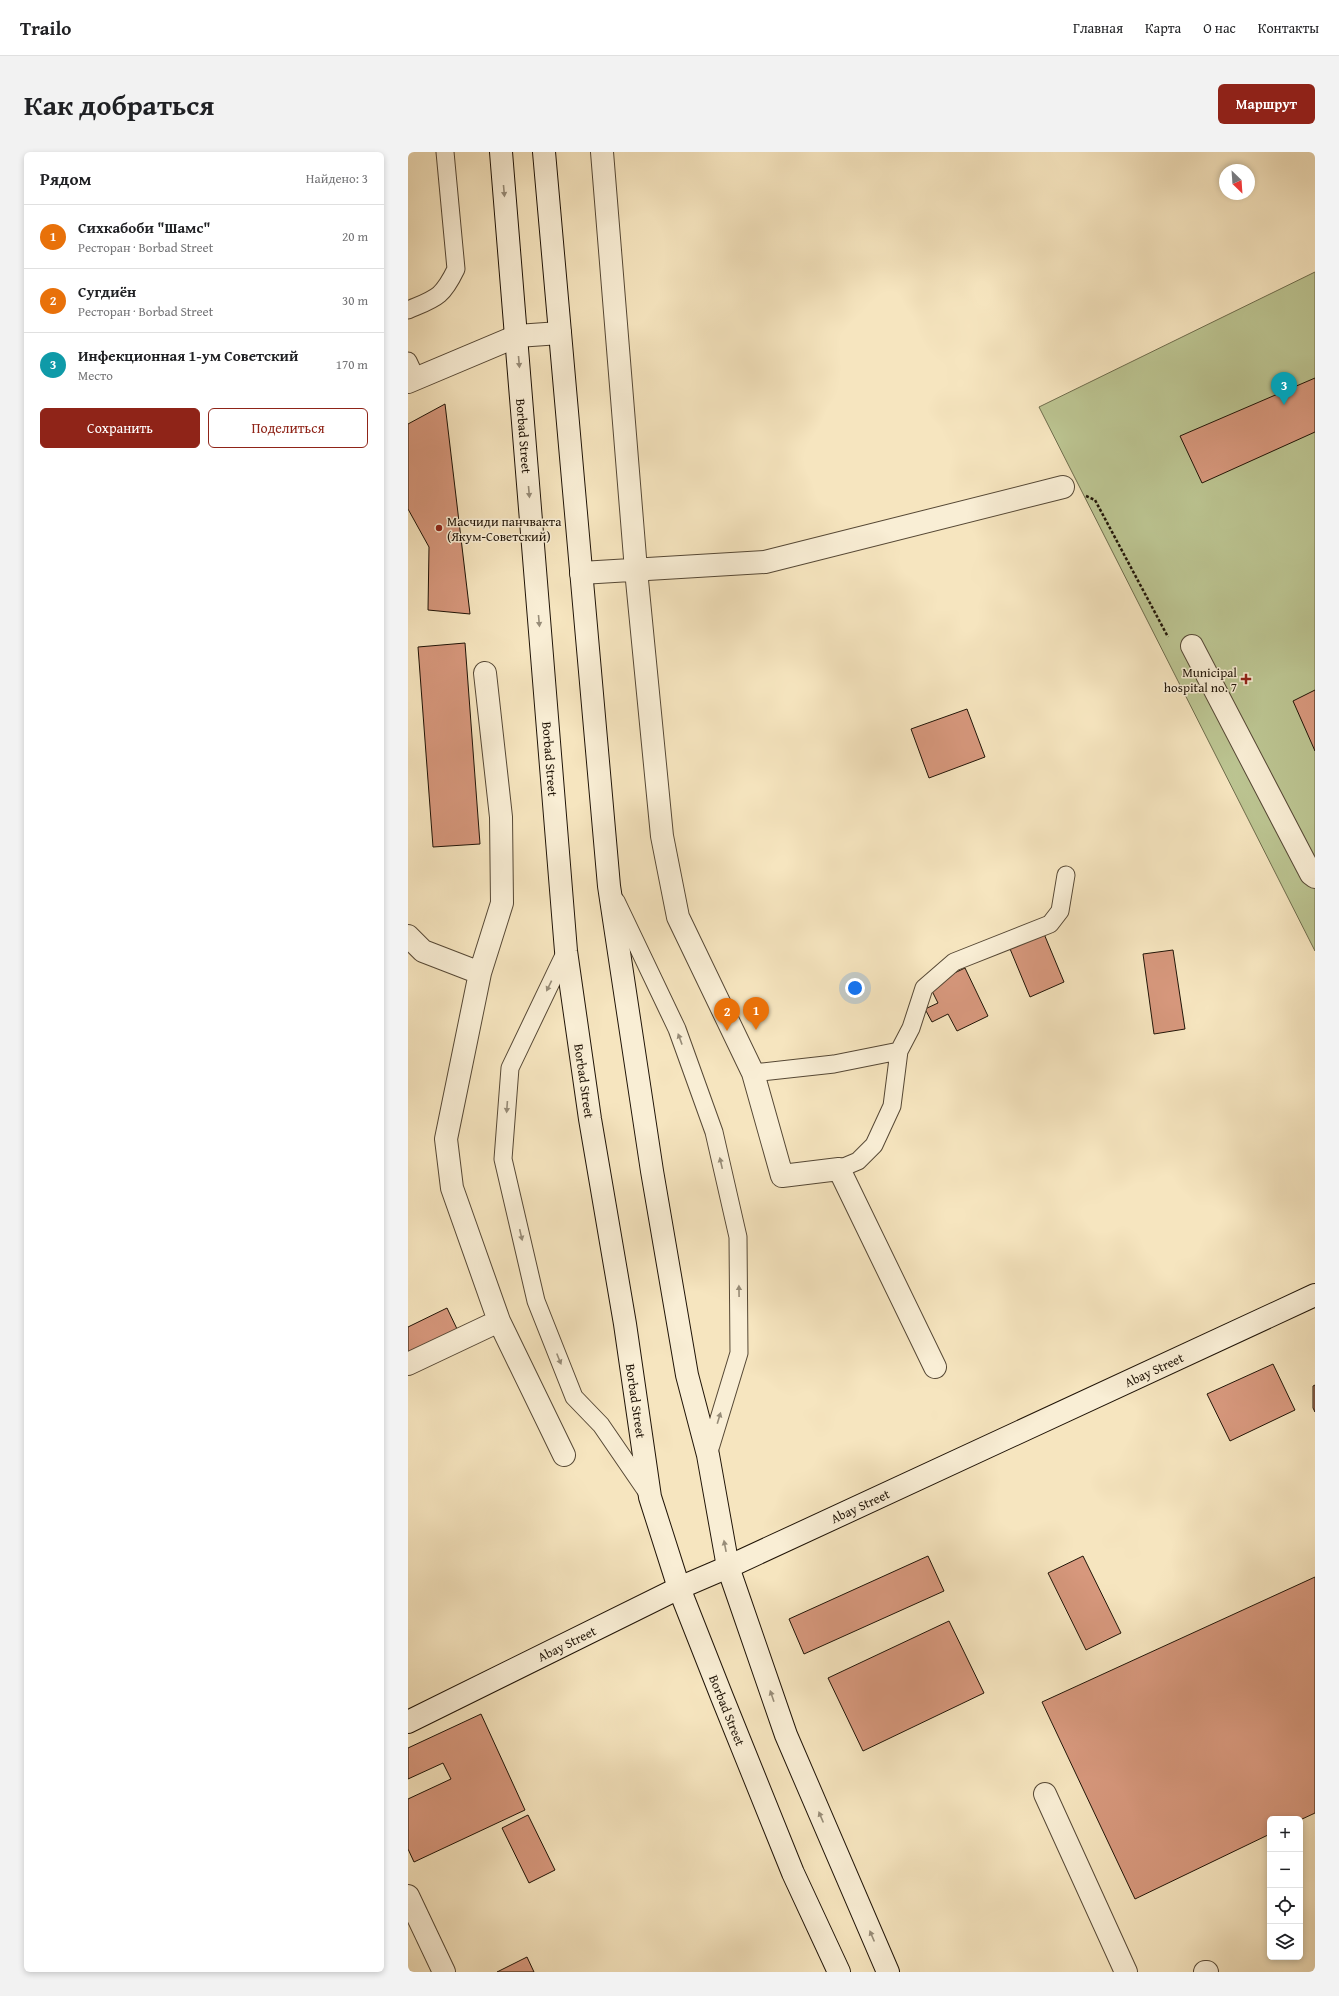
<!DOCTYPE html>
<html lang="ru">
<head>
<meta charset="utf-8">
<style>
  :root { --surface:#fff; --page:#f2f2f2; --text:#202124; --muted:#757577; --line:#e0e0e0; --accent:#8f2418 }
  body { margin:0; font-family:"Gentium Book Plus",serif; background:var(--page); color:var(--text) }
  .controls { position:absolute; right:12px; bottom:12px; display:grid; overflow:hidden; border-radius:6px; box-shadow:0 2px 6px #0003 }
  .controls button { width:36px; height:36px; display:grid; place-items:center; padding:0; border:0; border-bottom:1px solid var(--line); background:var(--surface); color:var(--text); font:20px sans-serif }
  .compass { position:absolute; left:811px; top:12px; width:36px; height:36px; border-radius:50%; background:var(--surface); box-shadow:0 2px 6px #0003; rotate:155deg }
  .you { position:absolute; left:447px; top:836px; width:14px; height:14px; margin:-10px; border:3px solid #fff; border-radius:50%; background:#1a73e8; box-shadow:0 0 0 6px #1a73e833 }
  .badge { display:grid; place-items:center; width:26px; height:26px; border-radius:50%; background:var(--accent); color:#fff; font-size:13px; font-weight:700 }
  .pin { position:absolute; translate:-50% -33px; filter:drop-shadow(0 1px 2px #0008) }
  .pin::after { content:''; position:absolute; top:21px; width:14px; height:12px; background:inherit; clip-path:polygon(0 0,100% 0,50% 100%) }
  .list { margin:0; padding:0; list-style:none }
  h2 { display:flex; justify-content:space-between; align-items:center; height:52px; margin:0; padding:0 16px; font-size:17px }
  h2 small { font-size:13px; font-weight:400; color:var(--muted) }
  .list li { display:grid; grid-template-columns:26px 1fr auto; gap:12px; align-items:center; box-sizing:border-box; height:64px; padding:0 16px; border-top:1px solid var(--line) }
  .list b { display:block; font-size:15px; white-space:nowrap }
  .list p { margin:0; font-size:13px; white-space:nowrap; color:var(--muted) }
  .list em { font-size:13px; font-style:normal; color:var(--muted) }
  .actions { display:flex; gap:8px; padding:12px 16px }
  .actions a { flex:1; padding:9px 0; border:1px solid var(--accent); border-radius:6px; text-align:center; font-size:14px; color:var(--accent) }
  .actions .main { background:var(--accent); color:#fff }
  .icon { flex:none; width:22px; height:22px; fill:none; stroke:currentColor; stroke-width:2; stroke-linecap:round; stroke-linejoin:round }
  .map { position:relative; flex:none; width:907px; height:1820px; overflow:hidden; border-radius:6px }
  header { display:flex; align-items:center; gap:24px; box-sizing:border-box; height:56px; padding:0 20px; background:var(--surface); border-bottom:1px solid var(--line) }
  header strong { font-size:19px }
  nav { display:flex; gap:22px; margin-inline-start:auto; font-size:14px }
  .intro { display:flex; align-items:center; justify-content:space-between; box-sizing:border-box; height:96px; padding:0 24px }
  h1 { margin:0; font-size:28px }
  .button { padding:10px 18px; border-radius:6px; background:var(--accent); color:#fff; font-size:14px; font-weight:700 }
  main { display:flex; gap:24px; padding:0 24px }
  aside { flex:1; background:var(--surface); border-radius:6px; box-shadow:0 2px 6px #0003 }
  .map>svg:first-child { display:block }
  .green { fill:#bcc592; stroke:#6e6c4c }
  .building { fill:#d7987d; stroke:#201407 }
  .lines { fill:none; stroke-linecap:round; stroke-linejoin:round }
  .lane-casing { stroke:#564835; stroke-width:19 }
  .street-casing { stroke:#564835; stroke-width:24 }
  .secondary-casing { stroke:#201407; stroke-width:24 }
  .path { stroke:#201407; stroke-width:2.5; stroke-dasharray:3 2; stroke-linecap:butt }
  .lane { stroke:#f9eed5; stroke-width:17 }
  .street { stroke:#f9eed5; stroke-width:22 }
  .secondary { stroke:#f9eed5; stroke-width:22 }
  .oneway { fill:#978c78 }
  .poi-dot { fill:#8f2418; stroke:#f9eed5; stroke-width:1.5 }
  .labels { text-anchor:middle; stroke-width:3; stroke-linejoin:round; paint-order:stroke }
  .street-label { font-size:13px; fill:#201407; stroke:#f9eed5 }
  .poi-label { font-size:13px; fill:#201407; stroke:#f9eed5; text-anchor:start }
</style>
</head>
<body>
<header>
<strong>Trailo</strong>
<nav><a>Главная</a><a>Карта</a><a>О нас</a><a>Контакты</a></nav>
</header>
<div class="intro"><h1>Как добраться</h1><a class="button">Маршрут</a></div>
<main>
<aside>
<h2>Рядом<small>Найдено: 3</small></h2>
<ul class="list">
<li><span class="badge" style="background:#e8710a">1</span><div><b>Сихкабоби &quot;Шамс&quot;</b><p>Ресторан · Borbad Street</p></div><em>20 m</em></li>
<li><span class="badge" style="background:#e8710a">2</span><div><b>Сугдиён</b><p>Ресторан · Borbad Street</p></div><em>30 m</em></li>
<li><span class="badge" style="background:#0f9aa8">3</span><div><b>Инфекционная 1-ум Советский</b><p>Место</p></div><em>170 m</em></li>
</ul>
<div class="actions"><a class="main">Сохранить</a><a>Поделиться</a></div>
</aside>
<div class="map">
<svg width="907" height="1820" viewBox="0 0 907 1820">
  <rect width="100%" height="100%" fill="#f6e5bf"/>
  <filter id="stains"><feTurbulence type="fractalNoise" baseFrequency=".005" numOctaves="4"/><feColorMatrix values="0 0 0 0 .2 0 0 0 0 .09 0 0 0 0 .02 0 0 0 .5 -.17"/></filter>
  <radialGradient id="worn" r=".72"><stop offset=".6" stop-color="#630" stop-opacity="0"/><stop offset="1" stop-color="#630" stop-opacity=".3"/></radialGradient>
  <!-- green -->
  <path class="green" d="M907,120v679l-276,-544z"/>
  <!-- building -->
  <path class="building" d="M907,226v54l-113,51 -22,-47z
    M37,252l25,210 -42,-4 1,-63 -21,-38v-85z
    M57,491l15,201 -47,3 -15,-200z
    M907,538v61l-22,-50z
    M559,557l18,48 -56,21 -18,-49z
    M634,777l22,53 -34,15 -22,-53z
    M765,798l12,79 -31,5 -11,-80z
    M557,816l23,48 -31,15 -9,-17 -16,8 -7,-13 13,-6 -9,-18z
    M39,1156l11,23 -50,23v-27z
    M865,1212l22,46 -65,31 -23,-47z
    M907,1233v27l-2,-4v-22z
    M520,1404l16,35 -140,63 -15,-35z
    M675,1404l38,77 -35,17 -38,-77z
    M907,1425v236l-15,7 -30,-1v15l-135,65 -93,-197z
    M541,1469l35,72 -121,58 -35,-73z
    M73,1562l44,96 -111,52 -6,-13v-50l43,-20 -8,-16 -35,16v-31z
    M120,1663l27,55 -26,13 -27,-55z
    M119,1805l7,15h-37z"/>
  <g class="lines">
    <!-- lane casing -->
    <g class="lane-casing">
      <path id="lane" d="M0,158c28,-12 34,-12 48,-41l-11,-117
        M0,209l8,17
        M208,749l61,128 37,103 24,105 1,116 -31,102
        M158,799l-56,117 -7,91 33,142 38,96 27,28 48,70
        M345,921l81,-9 65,-13 12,-23 13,-40 30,-26 96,-38 10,-13 6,-36
        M431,1017l19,-8 16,-16 18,-39 7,-55"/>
    </g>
    <!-- street casing -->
    <g class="street-casing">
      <path id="street" d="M194,0l34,418 26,266 16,81 75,156 29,103 57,-7 96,198
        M0,230l109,-46 43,-3
        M173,421l184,-11 298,-75
        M784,494l119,228 4,3
        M77,521l16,144 1,86 -22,70 -34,166 6,49 47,133 65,134
        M0,784l15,15 57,22
        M0,1212l91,-43
        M637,1642l81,178
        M0,1744l36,76
        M797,1820h2"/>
    </g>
    <!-- secondary casing -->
    <g class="secondary-casing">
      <g id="secondary">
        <path id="s1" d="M93,0l65,799 24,168 35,205 25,173 29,91 43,109 71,176 46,99"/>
        <path d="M136,0l65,734 43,285 35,204 21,80 20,112 58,168 102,237"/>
        <path id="s2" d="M0,1570l271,-134 49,-21 587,-272"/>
      </g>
    </g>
    <!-- path -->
    <path class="path" d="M678,344l9,4 73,137"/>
    <!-- lane -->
    <use href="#lane" class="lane"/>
    <!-- street -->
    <use href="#street" class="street"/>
    <!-- secondary -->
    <use href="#secondary" class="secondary"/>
  </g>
  <!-- one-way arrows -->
  <defs><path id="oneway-solid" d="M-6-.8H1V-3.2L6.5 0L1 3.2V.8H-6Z"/></defs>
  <g class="oneway">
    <use href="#oneway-solid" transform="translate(96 39) rotate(85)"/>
    <use href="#oneway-solid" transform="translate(111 210) rotate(85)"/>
    <use href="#oneway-solid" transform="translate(121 340) rotate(85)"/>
    <use href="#oneway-solid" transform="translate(131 469) rotate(85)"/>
    <use href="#oneway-solid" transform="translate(141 834) rotate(116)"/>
    <use href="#oneway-solid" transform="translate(272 887) rotate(-110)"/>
    <use href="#oneway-solid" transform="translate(99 955) rotate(94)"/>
    <use href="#oneway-solid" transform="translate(313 1011) rotate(-103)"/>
    <use href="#oneway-solid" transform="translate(113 1083) rotate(77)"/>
    <use href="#oneway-solid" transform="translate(331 1139) rotate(-91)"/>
    <use href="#oneway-solid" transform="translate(151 1207) rotate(68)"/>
    <use href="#oneway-solid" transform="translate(311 1266) rotate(-73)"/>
    <use href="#oneway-solid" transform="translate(317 1394) rotate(-101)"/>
    <use href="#oneway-solid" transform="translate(364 1544) rotate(-109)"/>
    <use href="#oneway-solid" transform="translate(413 1665) rotate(-113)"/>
    <use href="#oneway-solid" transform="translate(464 1784) rotate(-113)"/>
  </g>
  <!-- markers -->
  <g class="poi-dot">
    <circle cx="31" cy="376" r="4"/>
    <path d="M836 521h4v4h4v4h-4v4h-4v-4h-4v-4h4z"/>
  </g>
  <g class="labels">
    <!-- street labels -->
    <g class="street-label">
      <text dy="5" stroke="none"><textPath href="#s1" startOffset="285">Borbad Street</textPath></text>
      <text dy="5" stroke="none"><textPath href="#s1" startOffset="609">Borbad Street</textPath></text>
      <text dy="5" stroke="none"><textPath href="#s1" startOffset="933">Borbad Street</textPath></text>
      <text dy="5" stroke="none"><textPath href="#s2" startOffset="825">Abay Street</textPath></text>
      <text dy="5" stroke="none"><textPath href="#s1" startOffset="1257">Borbad Street</textPath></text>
      <text dy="5" stroke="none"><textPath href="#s2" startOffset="501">Abay Street</textPath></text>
      <text dy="5" stroke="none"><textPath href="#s2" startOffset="177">Abay Street</textPath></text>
      <text dy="5" stroke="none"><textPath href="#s1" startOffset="1581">Borbad Street</textPath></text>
    </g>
    <!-- poi labels -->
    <g class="poi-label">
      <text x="39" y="374">Масчиди панчвакта<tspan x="39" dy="15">(Якум-Советский)</tspan></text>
      <text x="829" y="525" text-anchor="end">Municipal<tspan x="829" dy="15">hospital no. 7</tspan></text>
    </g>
  </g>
  <rect width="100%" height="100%" filter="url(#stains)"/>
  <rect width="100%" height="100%" fill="url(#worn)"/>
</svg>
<div class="controls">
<button>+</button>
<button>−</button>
<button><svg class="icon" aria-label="locate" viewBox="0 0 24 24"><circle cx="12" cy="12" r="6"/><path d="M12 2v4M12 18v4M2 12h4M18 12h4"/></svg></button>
<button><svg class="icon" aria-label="layers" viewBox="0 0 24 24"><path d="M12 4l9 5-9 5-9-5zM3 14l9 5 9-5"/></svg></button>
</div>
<svg class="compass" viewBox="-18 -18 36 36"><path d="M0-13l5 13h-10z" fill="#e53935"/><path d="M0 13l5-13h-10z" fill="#757577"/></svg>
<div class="you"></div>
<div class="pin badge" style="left:348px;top:878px;background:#e8710a">1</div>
<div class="pin badge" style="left:319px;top:879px;background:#e8710a">2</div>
<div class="pin badge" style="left:876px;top:253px;background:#0f9aa8">3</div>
</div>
</main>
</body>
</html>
